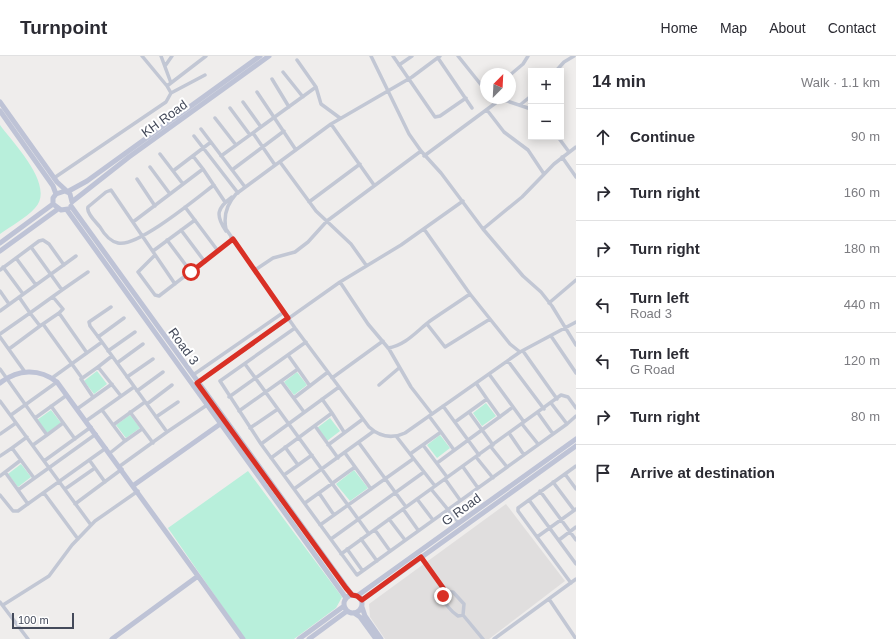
<!DOCTYPE html>
<html lang="en">
<head>
<meta charset="utf-8">
<style>
  :root { --surface:#fff; --page:#f7f7f7; --text:#2b2b33; --muted:#7c7c81; --line:#e1e1e2 }
  body { margin:0; font-family:Helvetica,sans-serif; background:var(--page); color:var(--text) }
  .controls { position:absolute; right:12px; top:12px; display:grid; overflow:hidden; border-radius:0px; box-shadow:0 2px 10px #0003 }
  .controls button { width:36px; height:36px; display:grid; place-items:center; padding:0; border:0; border-bottom:1px solid var(--line); background:var(--surface); color:var(--text); font:20px sans-serif }
  .compass { position:absolute; left:480px; top:12px; width:36px; height:36px; border-radius:50%; background:var(--surface); box-shadow:0 2px 10px #0003; rotate:24deg }
  .scale { position:absolute; left:12px; bottom:10px; width:62px; box-sizing:border-box; padding-left:4px; border:2px solid #444a5a; border-top:0; font-size:11px; line-height:14px; white-space:nowrap; color:#444a5a; -webkit-text-stroke:3px #fff; paint-order:stroke }
  .stop { position:absolute; width:12px; height:12px; margin:-9px; border:3px solid #d93025; border-radius:50%; background:#fff }
  .stop.end { background:#d93025; border-color:#fff; box-shadow:0 1px 4px #0008 }
  .list { margin:0; padding:0; list-style:none }
  h2 { display:flex; justify-content:space-between; align-items:center; height:52px; margin:0; padding:0 16px; font-size:17px }
  h2 small { font-size:13px; font-weight:400; color:var(--muted) }
  .list li { display:grid; grid-template-columns:26px 1fr auto; gap:12px; align-items:center; box-sizing:border-box; height:56px; padding:0 16px; border-top:1px solid var(--line) }
  .list b { display:block; font-size:15px; white-space:nowrap }
  .list p { margin:0; font-size:13px; white-space:nowrap; color:var(--muted) }
  .list em { font-size:13px; font-style:normal; color:var(--muted) }
  .icon { flex:none; width:22px; height:22px; fill:none; stroke:currentColor; stroke-width:2; stroke-linecap:round; stroke-linejoin:round }
  .map { position:relative; flex:none; width:576px; height:583px; overflow:hidden }
  header { display:flex; align-items:center; gap:24px; box-sizing:border-box; height:56px; padding:0 20px; background:var(--surface); border-bottom:1px solid var(--line) }
  header strong { font-size:19px }
  nav { display:flex; gap:22px; margin-inline-start:auto; font-size:14px }
  main { display:flex }
  aside { flex:1; background:var(--surface) }
  .map>svg:first-child { display:block }
  .education { fill:#e0dede }
  .green { fill:#b8efdb }
  .lines { fill:none; stroke-linecap:round; stroke-linejoin:round }
  .street { stroke:#c2c7d4; stroke-width:3.5 }
  .secondary { stroke:#bec3d6; stroke-width:5 }
  .route { stroke:#d93025; stroke-width:5 }
  .labels { text-anchor:middle; stroke-width:4; stroke-linejoin:round; paint-order:stroke }
  .street-label { font-size:13px; fill:#444a5a; stroke:#fff }
</style>
</head>
<body>
<header>
<strong>Turnpoint</strong>
<nav><a>Home</a><a>Map</a><a>About</a><a>Contact</a></nav>
</header>
<main>
<div class="map">
<svg width="576" height="583" viewBox="0 0 576 583">
  <rect width="100%" height="100%" fill="#efedec"/>
  <!-- education -->
  <path class="education" d="M506,448l59,77 -76,58h-104l-15,-22 -1,-13z"/>
  <!-- green -->
  <path class="green" d="M0,69c13,18 56,61 35,83 -9,10 -24,18 -35,26z
    M97,315l10,13 -13,10 -10,-13z
    M297,316l10,13 -13,10 -10,-13z
    M486,347l10,13 -14,10 -9,-13z
    M51,354l10,13 -14,10 -10,-13z
    M130,359l10,13 -14,10 -10,-13z
    M330,362l10,13 -13,10 -10,-13z
    M440,379l10,13 -13,10 -10,-13z
    M21,408l10,13 -13,10 -10,-13z
    M354,414l14,18 -18,13 -14,-17z
    M248,415l94,126 -6,11 -42,31h-49l-77,-111z"/>
  <g class="lines">
    <!-- street -->
    <path class="street" d="M161,0l10,27
      M371,0l38,78 12,17 20,22 42,56 40,47 18,16 11,14 24,39
      M393,0l42,61 5,-1 26,-18
      M440,0l-28,21 -81,47 -95,70c-9,10 -13,21 -10,35l69,99 74,99c11,10 23,12 36,6l115,-81 56,-30
      M458,0l28,35
      M438,2l34,50
      M399,9l13,-9
      M165,10l7,-10
      M556,15l8,-9 10,-6
      M283,16l20,25
      M510,19l13,-11 5,-8
      M272,23l17,28
      M167,30l39,-30
      M316,31l5,17 19,14
      M257,36l39,58
      M171,37l34,-18
      M498,42l33,11
      M243,46l18,25
      M520,49l11,-9
      M230,52l20,27
      M487,54l17,22 24,18 16,24
      M215,62l21,27
      M331,68l43,61
      M201,73l44,58
      M253,77l22,32
      M194,80l44,57
      M558,81l11,15
      M160,98l23,30
      M193,100l10,13
      M221,100l95,-69 -19,-27
      M424,100l77,-57
      M562,101l14,20
      M280,106l36,49 35,33 15,21
      M150,111l20,27
      M232,114l52,-39
      M173,115l38,-29
      M54,122l112,-76 5,-9 -4,-7 -25,-30
      M137,123l18,27
      M309,146l51,-38
      M185,151l33,44
      M133,166l70,-53 22,33
      M483,173l39,-32 32,-33 22,-17
      M181,174l24,32
      M226,175c-11,-16 -9,-23 6,-34
      M167,184l24,32
      M153,195l42,-31
      M155,199l-17,17 17,23 4,1 74,-57 -2,-2
      M16,202l20,27
      M3,211l20,27
      M0,214l39,-29 4,-1 6,4 15,21
      M255,214l18,-12 22,-6 13,-10 19,-21 94,-70
      M340,226l28,42 21,25 22,38 21,27
      M175,228l-64,-94 -5,2 -18,15c-2,6 8,15 12,20 4,7 9,14 18,16 19,5 79,-45 96,-58
      M62,234l26,-18
      M0,235l9,13
      M470,238l40,50 10,8
      M19,241l11,16 32,-23 -31,-43
      M53,241l10,12 -4,4
      M549,247l27,-23
      M0,255l76,-55
      M43,268l39,54
      M427,268l18,23 45,-28
      M40,270l19,-13 28,40
      M295,272l-75,53 41,63 96,131 210,-151 9,-8
      M0,278l30,-21 10,13 -31,23
      M551,280l25,37
      M0,281l25,35
      M98,281l26,-19
      M102,286l65,90 -47,34
      M388,292c17,-2 30,-18 42,-27 13,-9 27,-18 40,-27l-46,-65
      M108,295l27,-19
      M523,295l34,48
      M508,305l36,48
      M117,307l26,-19
      M245,308l124,170
      M98,311l14,-11
      M0,313l47,66 16,-12
      M298,313l12,17
      M489,318l35,48
      M193,319l91,-63
      M127,321l26,-18
      M52,322l50,-36 -12,-16 -1,-4 22,-15
      M332,322l51,-37
      M281,325l23,31
      M379,329l20,-17
      M193,330l147,-104 61,-37 62,-44
      M137,335l26,-19
      M93,341l-12,-18 17,-12 23,29
      M229,341l77,-55
      M294,342l34,-26
      M487,343l13,18
      M0,345l44,60 47,-34
      M551,347l16,21
      M147,348l25,-19
      M51,350l24,33
      M443,350l36,49
      M77,353l35,-25
      M102,354l23,31 -15,12
      M239,355l59,-42 -10,-14
      M130,356l23,31
      M469,356l24,33
      M332,357l12,19
      M538,357l15,21
      M11,359l46,-33
      M156,361l22,-15
      M35,362l32,-23
      M86,365l48,-34
      M455,366l32,-23 -11,-16
      M522,368l16,20
      M113,369l32,-23
      M315,370l23,32
      M250,372l28,-19
      M167,376l40,-27
      M441,376l13,18
      M509,377l15,22
      M0,378l16,-11
      M396,380l39,50
      M27,381l-15,11 22,30
      M125,385l17,-12
      M359,387l47,64
      M261,388l78,-57
      M33,389l14,-10
      M328,389l35,-26
      M423,389l24,32
      M285,391l13,18
      M491,391l16,20
      M345,397l26,36
      M410,398l31,-22 -12,-16
      M0,400l12,-8
      M476,401l17,21
      M271,402l61,-45 -10,-14
      M44,405l47,64
      M90,405l15,21
      M437,407l76,-56
      M463,411l15,21
      M5,416l23,32
      M565,418l11,15
      M284,419l28,-20
      M0,420l21,-16
      M445,423l15,21
      M553,426l21,28
      M65,433l30,-21
      M294,433l80,-58
      M431,433l28,34
      M18,434l78,-56
      M540,435l36,49
      M44,437l34,46
      M319,437l15,22
      M0,439l13,16h5l88,-63
      M417,443l16,21
      M529,444l47,64
      M305,447l50,-36
      M75,448l47,-35
      M403,453l15,21
      M389,463l16,21
      M320,469l93,-66
      M375,474l15,21
      M537,481l-19,-26v-3l58,-42
      M331,483l93,-67
      M361,483l16,22
      M559,484l17,-13
      M347,493l15,21
      M341,498l220,-159 7,2 8,11
      M421,501l25,35h7l11,12 -1,11 20,24
      M571,527l-34,-46 39,-28
      M446,536l-3,4c1,8 9,16 15,20l5,-1
      M549,543l27,40
      M0,546l28,37
      M3,549l46,-29 23,-31 23,-24 43,-30
      M494,583l82,-60"/>
    <!-- secondary -->
    <path class="secondary" d="M0,46l57,80 13,12 2,8
      M0,55l53,75 3,8
      M65,135l-9,3 -3,4v6l8,6 7,-1
      M67,136l20,-11 173,-125
      M73,145l56,-44 140,-101
      M71,150l281,389
      M67,154l279,388
      M0,187l53,-39
      M0,195l58,-42
      M0,327c18,-14 39,-15 57,-1l141,194 -86,63
      M134,429l89,-63
      M198,520l45,63
      M344 548a9 9 0 1 1 18 0a9 9 0 1 1-18 0Z
      M357,540l219,-157
      M362,544l214,-154
      M362,551l3,9 16,23
      M354,557l6,4 16,22
      M299,583l45,-33
      M309,583l38,-28"/>
  </g>
  <g class="lines">
    <!-- route -->
    <path class="route" d="M191,216l42,-33 55,79 -91,65 149,205 6,7 5,1 5,4 59,-43 25,35 -3,4"/>
  </g>
  <g class="labels">
    <!-- street labels -->
    <g class="street-label">
      <text transform="translate(164 62) rotate(-36)" y="5">KH Road</text>
      <text transform="translate(184 290) rotate(54)" y="5">Road 3</text>
      <text transform="translate(461 453) rotate(-36)" y="5">G Road</text>
    </g>
  </g>
</svg>
<div class="controls">
<button>+</button>
<button>−</button>
</div>
<svg class="compass" viewBox="-18 -18 36 36"><path d="M0-13l5 13h-10z" fill="#e53935"/><path d="M0 13l5-13h-10z" fill="#7c7c81"/></svg>
<div class="scale">100 m</div>
<div class="stop" style="left:191px;top:216px"></div>
<div class="stop end" style="left:443px;top:540px"></div>
</div>
<aside>
<h2>14 min<small>Walk · 1.1 km</small></h2>
<ul class="list">
<li><svg class="icon" aria-label="ahead" viewBox="0 0 24 24"><path d="M12 20V5M6 11l6-6 6 6"/></svg><div><b>Continue</b></div><em>90 m</em></li>
<li><svg class="icon" aria-label="right" viewBox="0 0 24 24"><path d="M7 20v-9h11M14 6l5 5-5 5"/></svg><div><b>Turn right</b></div><em>160 m</em></li>
<li><svg class="icon" aria-label="right" viewBox="0 0 24 24"><path d="M7 20v-9h11M14 6l5 5-5 5"/></svg><div><b>Turn right</b></div><em>180 m</em></li>
<li><svg class="icon" aria-label="left" viewBox="0 0 24 24"><path d="M17 20v-9H6M10 6l-5 5 5 5"/></svg><div><b>Turn left</b><p>Road 3</p></div><em>440 m</em></li>
<li><svg class="icon" aria-label="left" viewBox="0 0 24 24"><path d="M17 20v-9H6M10 6l-5 5 5 5"/></svg><div><b>Turn left</b><p>G Road</p></div><em>120 m</em></li>
<li><svg class="icon" aria-label="right" viewBox="0 0 24 24"><path d="M7 20v-9h11M14 6l5 5-5 5"/></svg><div><b>Turn right</b></div><em>80 m</em></li>
<li><svg class="icon" aria-label="arrive" viewBox="0 0 24 24"><path d="M6 21V4h12l-3 4 3 4H6"/></svg><div><b>Arrive at destination</b></div></li>
</ul>
</aside>
</main>
</body>
</html>
